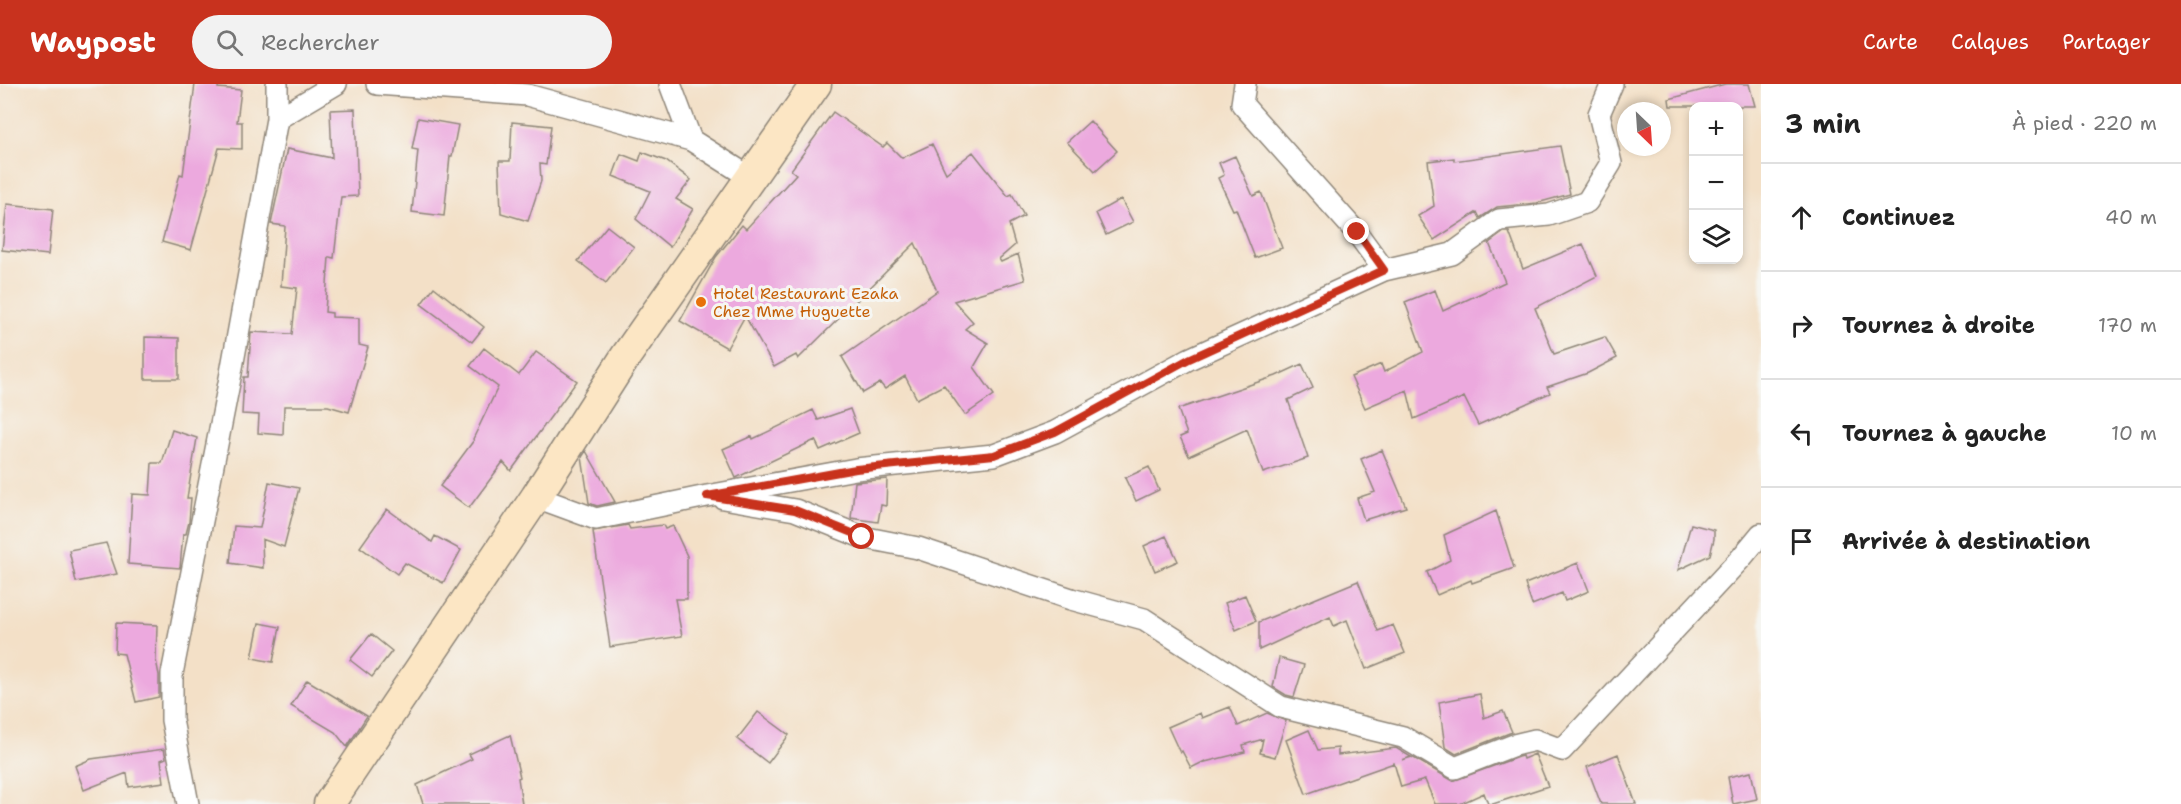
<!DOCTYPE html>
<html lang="fr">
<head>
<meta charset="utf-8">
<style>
  :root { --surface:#fff; --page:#f2f2f2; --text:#222; --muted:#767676; --line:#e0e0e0; --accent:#c8321e }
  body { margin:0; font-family:"Shantell Sans",sans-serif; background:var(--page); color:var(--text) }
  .controls { position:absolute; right:18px; top:18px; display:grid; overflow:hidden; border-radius:12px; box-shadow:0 3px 9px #0003 }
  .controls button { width:54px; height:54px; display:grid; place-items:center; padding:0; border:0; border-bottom:2px solid var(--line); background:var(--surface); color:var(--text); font:30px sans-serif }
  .compass { position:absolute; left:1617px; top:18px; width:54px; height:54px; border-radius:50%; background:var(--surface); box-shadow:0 3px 9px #0003; rotate:155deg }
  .stop { position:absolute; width:18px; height:18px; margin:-14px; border:4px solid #c8321e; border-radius:50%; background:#fff }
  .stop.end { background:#c8321e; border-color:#fff; box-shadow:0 2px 6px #0008 }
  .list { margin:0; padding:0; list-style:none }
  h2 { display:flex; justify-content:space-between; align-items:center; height:78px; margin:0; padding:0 24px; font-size:26px }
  h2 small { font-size:20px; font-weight:400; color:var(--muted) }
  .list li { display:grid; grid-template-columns:39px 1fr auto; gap:18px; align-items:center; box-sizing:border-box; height:108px; padding:0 24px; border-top:2px solid var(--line) }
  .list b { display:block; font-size:22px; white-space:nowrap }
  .list em { font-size:20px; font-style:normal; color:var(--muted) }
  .icon { flex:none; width:33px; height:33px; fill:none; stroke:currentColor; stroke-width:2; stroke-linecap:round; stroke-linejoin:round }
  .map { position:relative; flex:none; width:1761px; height:720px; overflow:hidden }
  header { display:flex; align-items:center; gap:36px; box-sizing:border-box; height:84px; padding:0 30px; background:var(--accent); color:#fff }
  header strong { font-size:28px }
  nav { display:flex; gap:33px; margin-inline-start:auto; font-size:21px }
  .search { width:420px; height:54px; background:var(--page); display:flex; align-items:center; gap:15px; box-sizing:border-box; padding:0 21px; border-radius:33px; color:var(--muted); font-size:22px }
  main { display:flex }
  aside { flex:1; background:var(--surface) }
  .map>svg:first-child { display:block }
  .building { fill:#eca9de }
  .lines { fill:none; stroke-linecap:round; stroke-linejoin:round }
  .street-casing { stroke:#8f8679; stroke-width:24 }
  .secondary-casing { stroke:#8f8679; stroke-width:33 }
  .street { stroke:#fff; stroke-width:21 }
  .secondary { stroke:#fce6c4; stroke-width:30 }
  .route { stroke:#c8321e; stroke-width:8 }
  .food-dot { fill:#e8710a; stroke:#f6f6f2; stroke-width:2 }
  .labels { text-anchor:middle; stroke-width:6; stroke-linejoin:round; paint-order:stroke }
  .food-label { font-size:16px; fill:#c56008; stroke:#f6f6f2; text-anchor:start }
</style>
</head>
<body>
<header>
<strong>Waypost</strong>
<div class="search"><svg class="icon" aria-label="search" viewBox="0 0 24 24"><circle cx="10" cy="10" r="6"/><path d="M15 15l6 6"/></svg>Rechercher</div>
<nav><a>Carte</a><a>Calques</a><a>Partager</a></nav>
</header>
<main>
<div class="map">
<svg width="1761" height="720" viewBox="0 0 1761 720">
  <rect width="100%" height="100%" fill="#f6f6f2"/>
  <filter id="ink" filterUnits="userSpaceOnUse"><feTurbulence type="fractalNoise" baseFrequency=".0167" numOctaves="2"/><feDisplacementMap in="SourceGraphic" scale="12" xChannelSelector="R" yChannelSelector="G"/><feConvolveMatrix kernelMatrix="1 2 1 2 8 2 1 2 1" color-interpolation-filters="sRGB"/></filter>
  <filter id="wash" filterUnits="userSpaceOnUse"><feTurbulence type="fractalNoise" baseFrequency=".008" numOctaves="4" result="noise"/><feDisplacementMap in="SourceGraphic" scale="24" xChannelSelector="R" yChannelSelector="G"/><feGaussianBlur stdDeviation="1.35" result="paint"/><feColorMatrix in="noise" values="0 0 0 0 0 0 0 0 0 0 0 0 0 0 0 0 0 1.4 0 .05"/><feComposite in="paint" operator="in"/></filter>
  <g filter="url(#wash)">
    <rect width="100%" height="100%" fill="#f3e0c7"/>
    <g id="blocks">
      <!-- building -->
      <path class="building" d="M195,0h23v4l23,2 -4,32h5v27l-23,-1 -28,102 -29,-8 18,-68 3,1z
        M1725,0h24l6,22h-85l-1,-7z
        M355,25l3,87 -17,1 -7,61 -5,-1 -4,55 7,1v4l27,1v27l9,2 -19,65 -21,-6h-44l-1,29 -25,-2 1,-18 -17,-1 2,-37h4l3,-45 41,2 5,-46 -16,-2 4,-60 -14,-2 16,-75 45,9 -2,-48z
        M833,28l50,35 4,-4 15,15 30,-14 14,29 27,-21 35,44 4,-2 12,22 -15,8 6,21 -16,14 2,3 17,-8 7,26 -71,21 19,21 -8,7 23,14 -14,24 20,28 -29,20 -21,-30 -27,14 -12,-23 -20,13 -5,-6 -17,10 -21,-36 95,-66 -22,-48 -117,116 -2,-4 -22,12 -29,-51 -18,32 -47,-27 36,-64 26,-32 4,4 50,-55 -5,-4z
        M418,34l40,7 -6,31h-2l-6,60 -32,-4 6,-62 -6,-1z
        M1090,37l27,30 -22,20 -28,-29z
        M512,38l39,4 -5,39 -6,-1 1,17 -13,40 -27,-8 -2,-52h11z
        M1560,62l10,48 -33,9 -40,4 -17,11 -3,-6 -43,28 -16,-24 16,-10 -6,-45 26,-3v3z
        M642,68l24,9 25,19 -15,19 17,10 -23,38 -34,-28 14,-28 -37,-15 8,-22 18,7z
        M1235,72l18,40 8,-4 21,56 -27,10 -19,-49 -3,1 -15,-32 6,-3 -5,-12z
        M1121,115l12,23 -27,13 -10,-22z
        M7,120l46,5 -5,46 -46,-5z
        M607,142l27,21 -28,36 -28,-22z
        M1504,148h5l14,37 60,-25 14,32 -62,32 19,46 51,-17 12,21 -29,15 -41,14 3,6 -72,32 -14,-28 -50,22 -7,-29 -42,18 -14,-31 30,-13 3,8 39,-20 -18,-50 30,-12 8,21 62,-29 -16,-39z
        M434,203l50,40 -12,15 -51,-38z
        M145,253l34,1v41h-34z
        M484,264l35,27 17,-23 41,29 -66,90 -8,-9 -34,46 -29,-22 34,-46 -1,-1 25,-52 -28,-21z
        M1302,280l11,24 -25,12 20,58 -45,15 -16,-44 -58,27 -9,-19 7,-3 -9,-25 98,-33z
        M850,325l9,24 -39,17 -5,-10 -79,38 -13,-29 29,-13 1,3 60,-29 5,10z
        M172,346l25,8 -10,60h4l-2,24 -3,12h-3l-3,34 -52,-4 4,-70 18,1 2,-32h10z
        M1382,366l24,57 -42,13 -7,-22 18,-6 -14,-33z
        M586,367l29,51 -18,4 -8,-3 -7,-46z
        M1149,383l10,23 -23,11 -11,-23z
        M887,395l-1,27 -5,-1 -3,17 -27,-4 4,-36z
        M269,398l30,6 -15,59 -22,-8 1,29 -33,-5 4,-37 26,2z
        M387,425l45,33 3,-6 26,14 -18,33 -38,-20 -8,11 -37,-27z
        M1496,427l18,57 -42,15 -1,-3 -34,15 -10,-23 23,-12 -6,-25z
        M1691,440l23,6v9l-4,16 -32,15z
        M628,441l2,4 33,-4 2,4 8,-3 14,30v43h-12l7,37 -72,11 -17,-116z
        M1166,452l12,25 -23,10 -11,-25z
        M106,459l11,31 -41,8 -7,-32z
        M1578,479l11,28 -24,10 -3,-8 -30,12 -7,-21z
        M1358,497l20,50 15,-6 12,28 -39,16 -19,-49 -13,6 -4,-9 -71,33v-28z
        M1245,511l11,26 -20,9 -11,-27z
        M116,539l41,2 -1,35 3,15v22l-23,5 -12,-48 -9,-1z
        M259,539l21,4 -7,35 -21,-4z
        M371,550l21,17 -20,26 -22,-17z
        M1279,574l25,7 -10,32 -8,-2 -13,-8z
        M307,596l60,36 -20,31 -12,-15 -44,-26z
        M1480,610l4,24 19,-7 9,21 -56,22 -11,-7 -6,-45z
        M1230,623l8,19 29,-13 19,8 -11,36 -15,-4 3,-14 -20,6 2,7 -40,10v-1l-14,7 -9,-17 -2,2 -12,-26 32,-14 2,5z
        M758,628l31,23 -21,28 -31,-24z
        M1309,646l9,20 20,-2v7l58,-7 15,9 -9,3 10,-3 41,24 65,-24 4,-1 1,3 12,-5 13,32 -55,18h-5l-4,-11 -24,11h-25l-10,-24 -24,7 -7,-24 -88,31 -20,-54z
        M510,651l10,42 -2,1 4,26h-99l-6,-19 55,-26 -3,-5z
        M164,665l2,9 -5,2 3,22 -35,5 -2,-14 -43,17 -9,-24 16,-7z
        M1618,670l18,50h-35l-14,-37z
        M1751,688l6,27 -24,5 -5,-27z"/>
    </g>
  </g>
  <g filter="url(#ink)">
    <use href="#blocks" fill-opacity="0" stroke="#8f8679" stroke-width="1.5"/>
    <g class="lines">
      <!-- street casing -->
      <g class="street-casing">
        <path id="street" d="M377,0l150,11 164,45 60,38
          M670,0l21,56
          M1245,0l-3,20 115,129 27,37
          M277,35l59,-35
          M536,413l60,22 111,-23 149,-27 138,-14 61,-23 134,-73 195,-89 68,-16 47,-34 50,-5 38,-13 24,-39 -12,-49 13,-30
          M723,414l72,12 67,27 56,11 153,51 73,20 137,88 122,30 52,31 59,-23 21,-5 27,10 180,-193 19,-23
          M188,720l-16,-84v-46l59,-301 46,-254v-35"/>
      </g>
      <!-- secondary casing -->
      <g class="secondary-casing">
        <path id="secondary" d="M329,720l207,-307 90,-141 190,-272"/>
      </g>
      <!-- street -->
      <use href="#street" class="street"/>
      <!-- secondary -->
      <use href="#secondary" class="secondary"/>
    </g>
  </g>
  <g class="lines" filter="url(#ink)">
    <!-- route -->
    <path class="route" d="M862,453l-67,-27 -88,-14 149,-27 138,-14 61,-23 134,-73 195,-89 -27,-38"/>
  </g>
  <!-- markers -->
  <circle class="food-dot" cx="701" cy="218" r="6"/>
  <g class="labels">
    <!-- food labels -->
    <g class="food-label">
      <text x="713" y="215">Hotel Restaurant Ezaka<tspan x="713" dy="18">Chez Mme Huguette</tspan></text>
    </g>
  </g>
</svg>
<div class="controls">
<button>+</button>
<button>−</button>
<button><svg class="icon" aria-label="layers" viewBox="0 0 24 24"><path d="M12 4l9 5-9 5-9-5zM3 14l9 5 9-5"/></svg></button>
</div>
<svg class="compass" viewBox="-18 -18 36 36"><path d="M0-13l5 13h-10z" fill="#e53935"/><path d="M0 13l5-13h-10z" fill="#767676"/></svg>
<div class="stop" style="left:862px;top:453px"></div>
<div class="stop end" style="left:1357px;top:148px"></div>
</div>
<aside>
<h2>3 min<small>À pied · 220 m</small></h2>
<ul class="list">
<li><svg class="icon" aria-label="ahead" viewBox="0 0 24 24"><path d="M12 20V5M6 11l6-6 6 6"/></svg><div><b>Continuez</b></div><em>40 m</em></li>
<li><svg class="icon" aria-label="right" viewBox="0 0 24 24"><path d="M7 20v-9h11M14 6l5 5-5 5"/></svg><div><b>Tournez à droite</b></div><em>170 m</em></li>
<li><svg class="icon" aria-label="left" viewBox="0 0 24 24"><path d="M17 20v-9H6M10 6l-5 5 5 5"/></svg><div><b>Tournez à gauche</b></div><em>10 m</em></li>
<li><svg class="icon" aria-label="arrive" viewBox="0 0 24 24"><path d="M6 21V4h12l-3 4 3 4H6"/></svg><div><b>Arrivée à destination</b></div></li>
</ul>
</aside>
</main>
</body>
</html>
